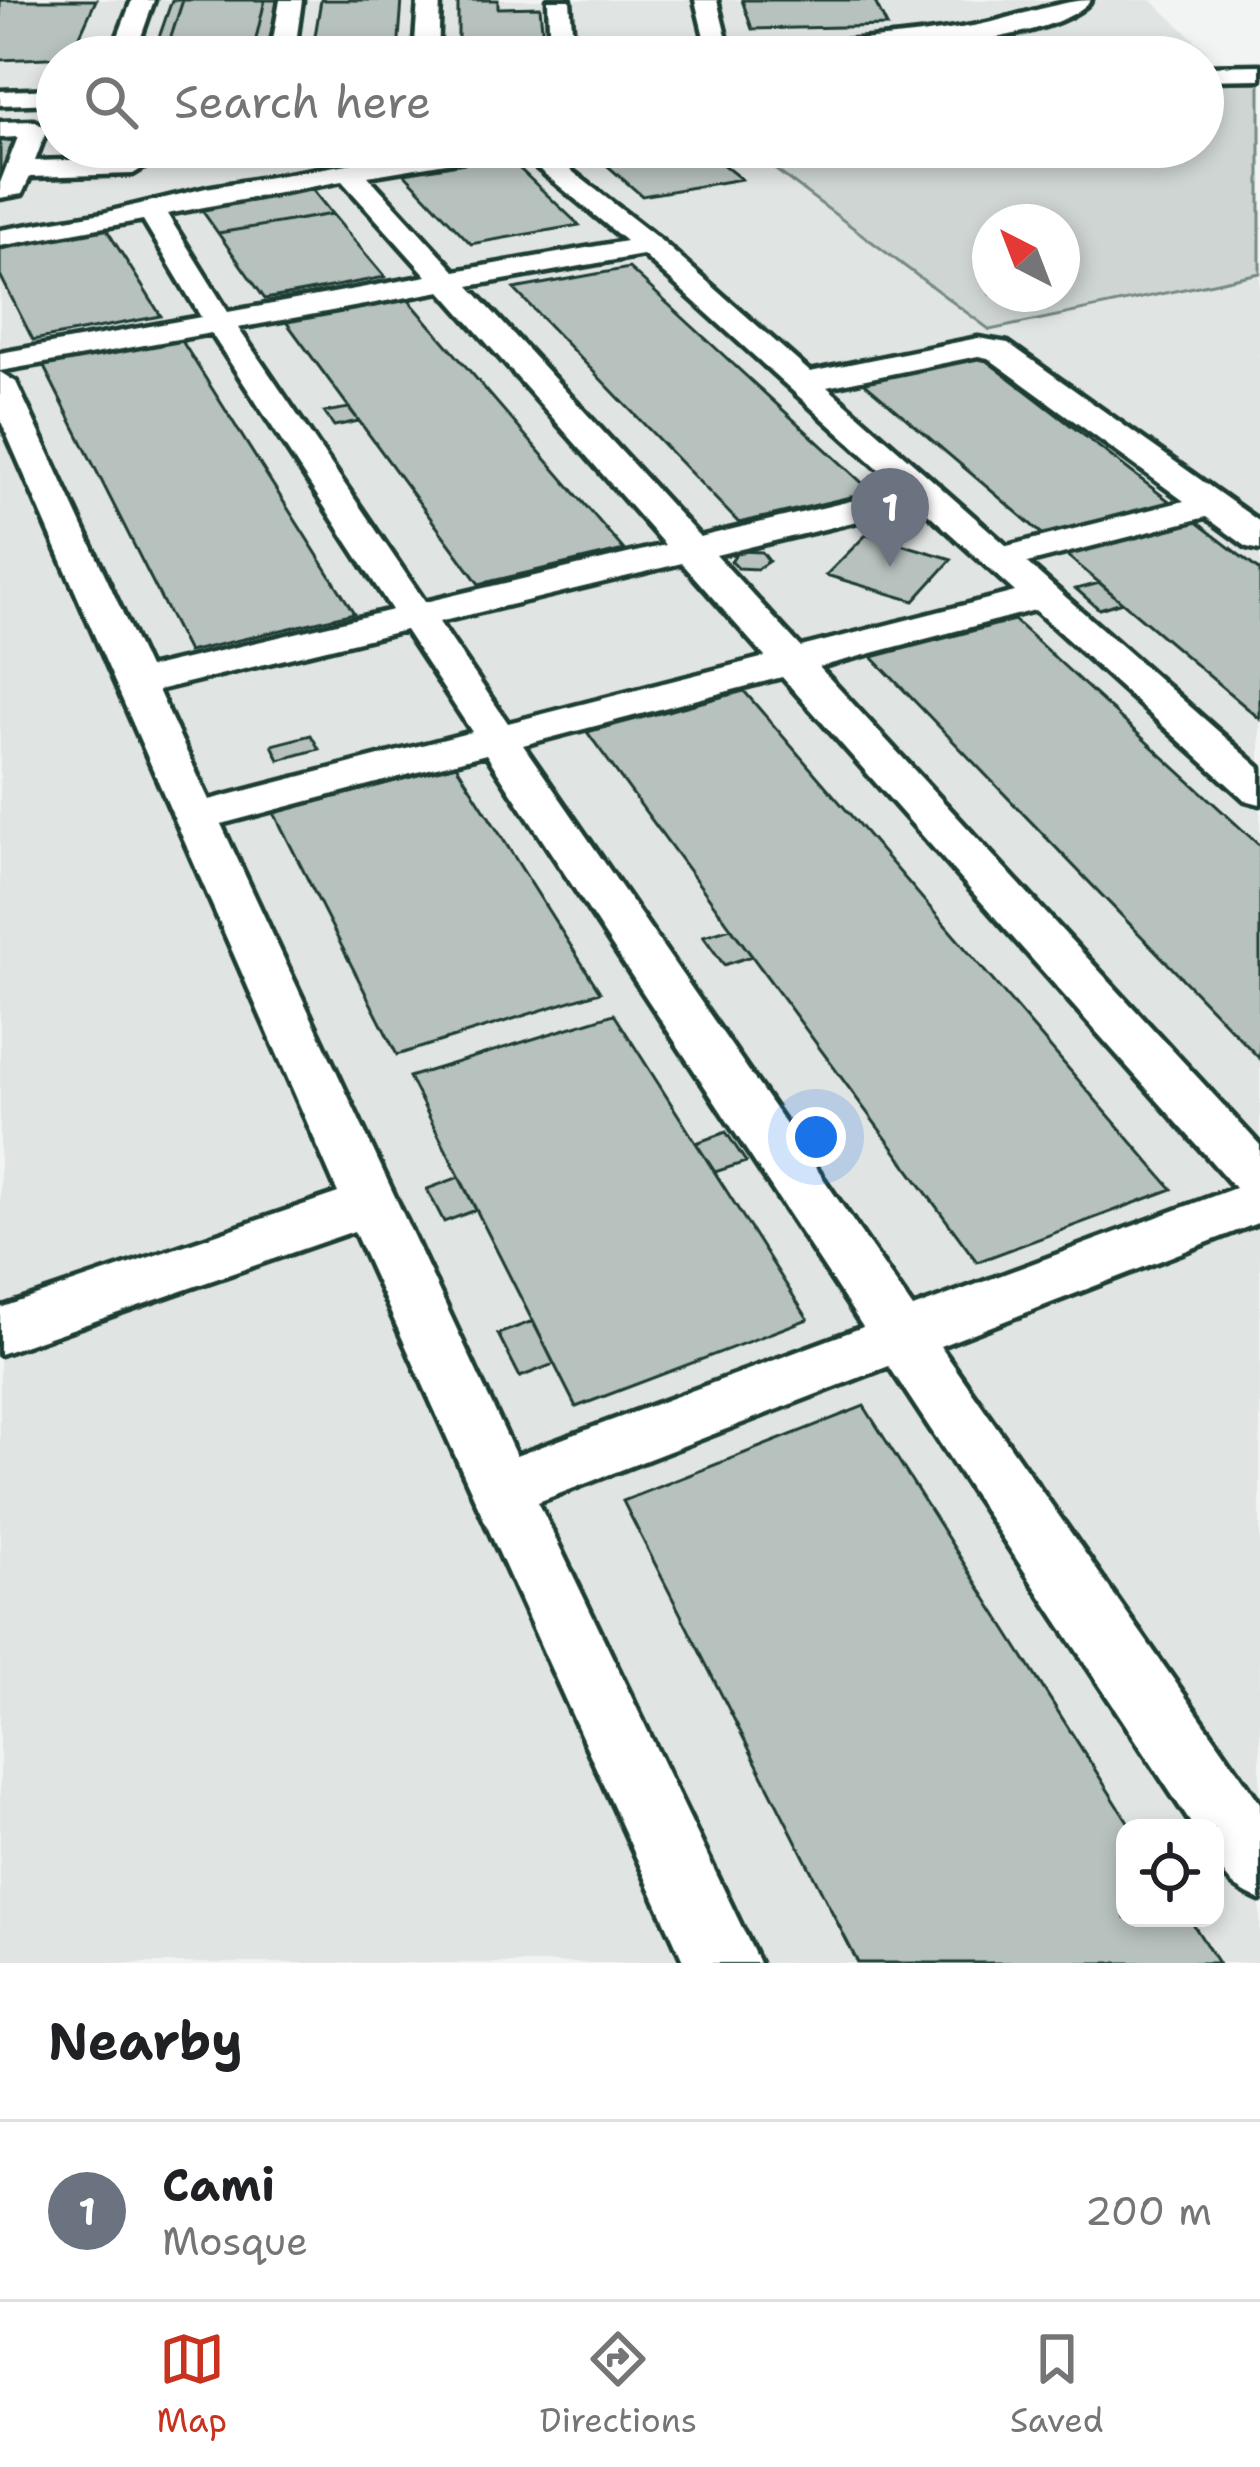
<!DOCTYPE html>
<html lang="en">
<head>
<meta charset="utf-8">
<style>
  :root { --surface:#fff; --page:#f2f2f2; --text:#202124; --muted:#757577; --line:#e0e0e0; --accent:#c8321e }
  body { margin:0; font-family:"Shantell Sans",sans-serif; background:var(--page); color:var(--text) }
  .controls { position:absolute; right:36px; bottom:36px; display:grid; overflow:hidden; border-radius:24px; box-shadow:0 6px 18px #0003 }
  .controls button { width:108px; height:108px; display:grid; place-items:center; padding:0; border:0; border-bottom:3px solid var(--line); background:var(--surface); color:var(--text); font:60px sans-serif }
  .compass { position:absolute; left:972px; top:204px; width:108px; height:108px; border-radius:50%; background:var(--surface); box-shadow:0 6px 18px #0003; rotate:318deg }
  .you { position:absolute; left:816px; top:1137px; width:42px; height:42px; margin:-30px; border:9px solid #fff; border-radius:50%; background:#1a73e8; box-shadow:0 0 0 18px #1a73e833 }
  .badge { display:grid; place-items:center; width:78px; height:78px; border-radius:50%; background:var(--accent); color:#fff; font-size:39px; font-weight:700 }
  .pin { position:absolute; translate:-50% -99px; filter:drop-shadow(0 3px 6px #0008) }
  .pin::after { content:''; position:absolute; top:63px; width:42px; height:36px; background:inherit; clip-path:polygon(0 0,100% 0,50% 100%) }
  .list { margin:0; padding:0; list-style:none }
  h2 { display:flex; justify-content:space-between; align-items:center; height:156px; margin:0; padding:0 48px; font-size:51px }
  h2 small { font-size:39px; font-weight:400; color:var(--muted) }
  .list li { display:grid; grid-template-columns:78px 1fr auto; gap:36px; align-items:center; box-sizing:border-box; height:180px; padding:0 48px; border-top:3px solid var(--line) }
  .list b { display:block; font-size:45px; white-space:nowrap }
  .list p { margin:0; font-size:39px; white-space:nowrap; color:var(--muted) }
  .list em { font-size:39px; font-style:normal; color:var(--muted) }
  .icon { flex:none; width:66px; height:66px; fill:none; stroke:currentColor; stroke-width:2; stroke-linecap:round; stroke-linejoin:round }
  .map { position:relative; flex:none; width:1260px; height:1963px; overflow:hidden }
  .search { position:absolute; background:var(--surface); box-shadow:0 6px 18px #0003; left:36px; right:36px; top:36px; height:132px; display:flex; align-items:center; gap:30px; box-sizing:border-box; padding:0 42px; border-radius:66px; color:var(--muted); font-size:45px }
  .sheet { height:336px; background:var(--surface) }
  nav { display:flex; justify-content:space-around; align-items:center; box-sizing:border-box; height:168px; border-top:3px solid var(--line); background:var(--surface); font-size:33px; color:var(--muted) }
  nav a { display:grid; justify-items:center; gap:6px }
  nav .on { color:var(--accent) }
  .map>svg:first-child { display:block }
  .built { fill:#e0e4e3; fill-rule:evenodd }
  .green { fill:#ced5d3; stroke:#768984; stroke-width:3; fill-rule:evenodd }
  .building { fill:#b7c1bd; stroke:#1f3d34; stroke-width:3 }
  .lines { fill:none; stroke-linecap:round; stroke-linejoin:round }
  .minor-casing { stroke:#1f3d34; stroke-width:9 }
  .minor { fill:#fff; fill-rule:evenodd }
</style>
</head>
<body>
<div class="map">
<svg width="1260" height="1963" viewBox="0 0 1260 1963">
  <rect width="100%" height="100%" fill="#f2f3f3"/>
  <filter id="ink" filterUnits="userSpaceOnUse"><feTurbulence type="fractalNoise" baseFrequency=".00833" numOctaves="2"/><feDisplacementMap in="SourceGraphic" scale="24" xChannelSelector="R" yChannelSelector="G"/><feConvolveMatrix kernelMatrix="1 2 1 2 8 2 1 2 1" color-interpolation-filters="sRGB"/></filter>
  <g filter="url(#ink)">
    <!-- built -->
    <path class="built" d="M0,0h1151l56,51 -184,6h-966v90h688l245,183 270,-57v1690h-1260zM1125,1828h90v90h-90z"/>
    <!-- green -->
    <path class="green" d="M1260,82v191l-270,57 -245,-183h458v-64zM990,222h72v72h-72z"/>
    <!-- building -->
    <path class="building" d="M0,0h96l-26,57 -70,3z
      M172,0h11l-16,49h-12z
      M183,0h82l-11,47 -87,2z
      M265,0h13l-10,47h-14z
      M321,0h81l-4,52 -86,2z
      M458,0h40v8l42,-1 4,42 -86,2z
      M742,0h132l13,26 -135,3z
      M22,131l-22,53v-52z
      M586,147h115l40,32 -99,17z
      M503,153l76,72 -108,19 -70,-74z
      M311,188l21,26 -114,19 -19,-27z
      M332,214l53,63 -120,22 -47,-66z
      M105,227l56,89 -128,24 -33,-65v-30z
      M629,268l243,224 -133,31 -225,-234z
      M406,297l218,253 -145,34 -195,-265z
      M180,338l174,275 -166,39 -146,-289z
      M978,354l199,153 -129,32 -188,-160z
      M349,408l10,13 -25,5 -10,-14z
      M1186,514l74,57v148l-203,-172z
      M867,534l85,25 -38,42 -88,-26z
      M738,551l24,1 7,9 -12,8 -19,-1 -7,-7z
      M1100,583l22,19 -23,7 -23,-20z
      M1014,620l246,226v213l-388,-402z
      M744,691l428,498 -195,73 -390,-530z
      M311,735l8,14 -40,11 -7,-15z
      M456,765l144,227 -203,63 -123,-242z
      M731,928l21,28 -28,9 -21,-29z
      M614,1014l194,305 -232,88 -167,-330z
      M726,1132l20,30 -31,10 -19,-29z
      M459,1177l17,33 -32,12 -17,-33z
      M533,1321l21,43 -34,13 -22,-43z
      M864,1406l268,422h-7v90h64l29,45h-360l-235,-462z"/>
    <g class="lines">
      <!-- minor casing -->
      <g class="minor-casing">
        <path id="minor" d="M132,0h22l-20,57h-24z
          M280,0h22l-8,57h-24z
          M418,0h22l-2,57h-24z
          M548,0h22l4,57h-24z
          M695,0h22l11,44h11c78,0 157,-4 234,-18 35,-6 87,-26 118,-26 -51,61 -356,57 -439,57l4,-5 49,-11z
          M1260,65v14l-57,1v-14z
          M57,89v14l-57,2v-14z
          M34,121l13,8 -12,32 98,-3 13,8 -13,8 -103,3 -8,17 -22,4v-15l18,-46 -18,1v-16z
          M448,147h59l-13,8 -126,21 87,95 171,-30 -114,-94h29l118,92 151,133 168,-34 30,5 252,179v28l-13,-3 -41,-30 -179,46 233,205v36l-15,-4 -210,-190 -216,57 441,478v77l-320,124 320,457v97c-38,-16 -45,-32 -45,-72h-21l-305,-462 -351,136 221,461h-75l-330,-732 -354,123v-46l338,-115 -338,-774v-47l16,10 132,286 244,-58 -181,-277 -211,38v-18l201,-36 -58,-97 -143,26v-16l103,-17 103,-25zM342,181l85,95 -199,36 -61,-98zM643,255l258,234 -201,48 -231,-251zM441,291l224,254 -240,57 -187,-274zM978,356l10,2 196,143 -177,45 -180,-159zM920,506l95,86 -214,55 -85,-92zM682,563l83,94 -257,66 -69,-101zM405,630l67,102 -263,68 -51,-110zM782,677l453,511 -322,120 -390,-563zM486,754l377,573 -347,129 -295,-632z"/>
      </g>
      <!-- minor -->
      <use href="#minor" class="minor"/>
    </g>
  </g>
</svg>
<div class="controls">
<button><svg class="icon" aria-label="locate" viewBox="0 0 24 24"><circle cx="12" cy="12" r="6"/><path d="M12 2v4M12 18v4M2 12h4M18 12h4"/></svg></button>
</div>
<svg class="compass" viewBox="-18 -18 36 36"><path d="M0-13l5 13h-10z" fill="#e53935"/><path d="M0 13l5-13h-10z" fill="#757577"/></svg>
<div class="you"></div>
<div class="pin badge" style="left:890px;top:567px;background:#6b7280">1</div>
<div class="search"><svg class="icon" aria-label="search" viewBox="0 0 24 24"><circle cx="10" cy="10" r="6"/><path d="M15 15l6 6"/></svg>Search here</div>
</div>
<section class="sheet">
<h2>Nearby<small></small></h2>
<ul class="list">
<li><span class="badge" style="background:#6b7280">1</span><div><b>Cami</b><p>Mosque</p></div><em>200 m</em></li>
</ul>
</section>
<nav>
<a class="on"><svg class="icon" aria-label="map" viewBox="0 0 24 24"><path d="M3 6l6-2 6 2 6-2v14l-6 2-6-2-6 2zM9 4v14M15 6v14"/></svg>Map</a>
<a><svg class="icon" aria-label="directions" viewBox="0 0 24 24"><path d="M12 3l9 9-9 9-9-9zM9 14v-3h6M13 9l2 2-2 2"/></svg>Directions</a>
<a><svg class="icon" aria-label="saved" viewBox="0 0 24 24"><path d="M7 4h10v16l-5-4-5 4z"/></svg>Saved</a>
</nav>
</body>
</html>
